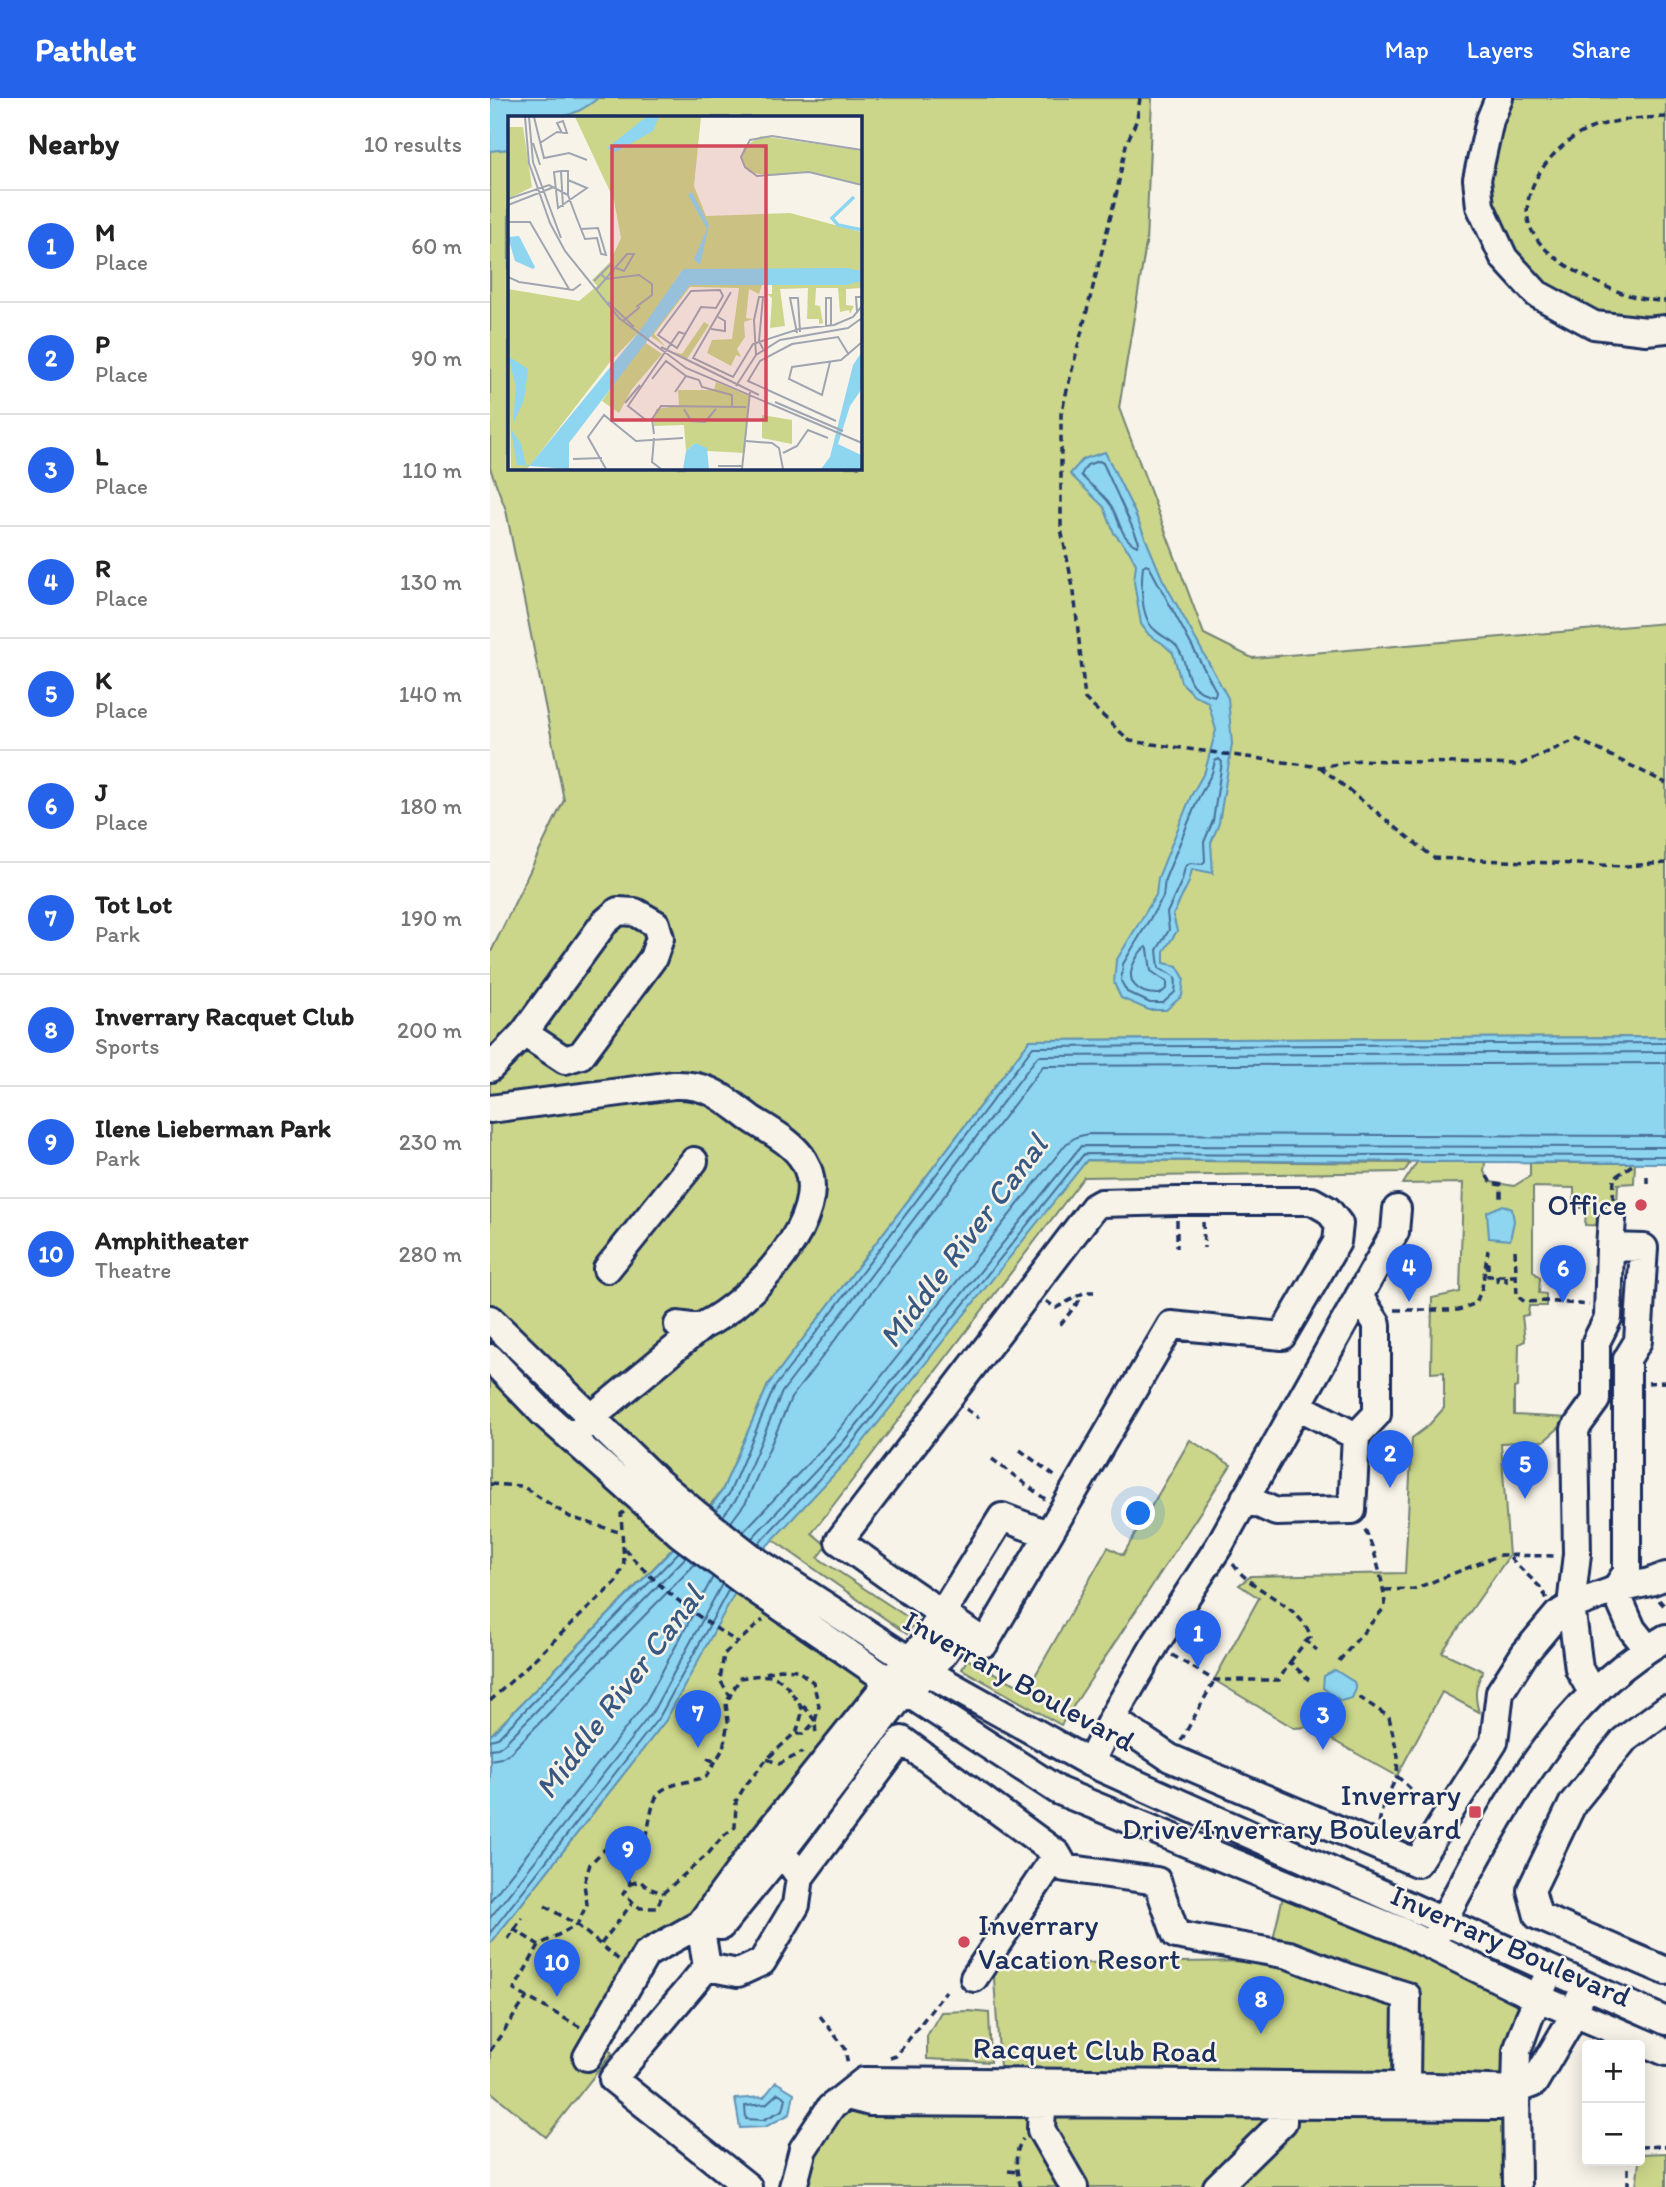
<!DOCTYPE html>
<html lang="en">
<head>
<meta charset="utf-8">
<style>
  :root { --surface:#fff; --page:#f2f2f2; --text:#222; --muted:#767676; --line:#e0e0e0; --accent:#2563eb }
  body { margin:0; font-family:Itim,sans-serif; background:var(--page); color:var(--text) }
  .controls { position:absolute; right:21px; bottom:21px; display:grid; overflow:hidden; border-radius:7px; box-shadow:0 4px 18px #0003 }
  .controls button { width:63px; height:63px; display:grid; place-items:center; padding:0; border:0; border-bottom:2px solid var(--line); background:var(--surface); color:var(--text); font:35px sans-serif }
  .you { position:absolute; left:649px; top:1416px; width:24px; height:24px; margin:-18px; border:5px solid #fff; border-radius:50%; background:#1a73e8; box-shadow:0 0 0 10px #1a73e833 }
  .badge { display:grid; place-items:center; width:46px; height:46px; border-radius:50%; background:var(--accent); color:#fff; font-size:23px; font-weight:700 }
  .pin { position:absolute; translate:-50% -58px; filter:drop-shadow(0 2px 4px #0008) }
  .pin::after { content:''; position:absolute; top:37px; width:24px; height:21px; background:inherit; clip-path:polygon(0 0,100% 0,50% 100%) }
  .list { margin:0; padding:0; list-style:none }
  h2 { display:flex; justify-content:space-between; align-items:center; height:91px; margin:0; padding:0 28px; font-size:30px }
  h2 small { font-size:23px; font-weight:400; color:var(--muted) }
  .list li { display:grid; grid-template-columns:46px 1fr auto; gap:21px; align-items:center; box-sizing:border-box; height:112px; padding:0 28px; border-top:2px solid var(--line) }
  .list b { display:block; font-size:26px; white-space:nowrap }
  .list p { margin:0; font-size:23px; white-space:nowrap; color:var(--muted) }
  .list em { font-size:23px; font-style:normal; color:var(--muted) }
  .map { position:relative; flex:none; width:1176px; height:2089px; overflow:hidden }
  header { display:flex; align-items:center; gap:42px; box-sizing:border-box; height:98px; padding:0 35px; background:var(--accent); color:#fff }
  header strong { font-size:33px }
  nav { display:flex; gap:38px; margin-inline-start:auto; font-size:24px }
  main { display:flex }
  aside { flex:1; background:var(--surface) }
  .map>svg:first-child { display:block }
  .green { fill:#cbd68a; stroke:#738274; stroke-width:2; fill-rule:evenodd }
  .water { fill:#8ed5f0; stroke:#6093b6; stroke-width:2 }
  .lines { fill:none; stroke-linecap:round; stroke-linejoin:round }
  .shore { stroke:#497198; stroke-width:2 }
  .minor-casing { stroke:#1b2f5e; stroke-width:32 }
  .path { stroke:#1b2f5e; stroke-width:3.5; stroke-dasharray:7 5; stroke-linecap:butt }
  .minor { stroke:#f7f3e8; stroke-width:26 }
  .poi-dot { fill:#d1495b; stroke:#f7f3e8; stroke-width:2.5 }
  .labels { text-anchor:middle; stroke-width:5; stroke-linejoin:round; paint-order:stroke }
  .poi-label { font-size:30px; fill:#1b2f5e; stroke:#f7f3e8; text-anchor:end }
  .street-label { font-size:30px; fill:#1b2f5e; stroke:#f7f3e8 }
  .water-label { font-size:32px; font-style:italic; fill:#385882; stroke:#f7f3e8 }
  .inset-river { fill:none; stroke:#8ed5f0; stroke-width:3.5 }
  .inset-road { fill:none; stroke:#9fa5b1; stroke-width:2 }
  .view { fill:#d1495b; fill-opacity:0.15; stroke:#d1495b; stroke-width:3.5 }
  .inset-edge { fill:none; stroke:#1b2f5e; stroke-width:3.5 }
</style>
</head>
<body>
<header>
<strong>Pathlet</strong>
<nav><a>Map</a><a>Layers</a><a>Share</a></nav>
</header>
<main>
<aside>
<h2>Nearby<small>10 results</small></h2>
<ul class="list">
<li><span class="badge">1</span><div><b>M</b><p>Place</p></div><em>60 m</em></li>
<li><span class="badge">2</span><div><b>P</b><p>Place</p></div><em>90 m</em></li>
<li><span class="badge">3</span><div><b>L</b><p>Place</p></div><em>110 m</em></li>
<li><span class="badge">4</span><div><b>R</b><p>Place</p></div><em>130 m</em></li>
<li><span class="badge">5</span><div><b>K</b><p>Place</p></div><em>140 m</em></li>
<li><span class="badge">6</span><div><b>J</b><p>Place</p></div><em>180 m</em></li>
<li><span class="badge">7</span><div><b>Tot Lot</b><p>Park</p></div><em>190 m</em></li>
<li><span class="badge">8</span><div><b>Inverrary Racquet Club</b><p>Sports</p></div><em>200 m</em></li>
<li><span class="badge">9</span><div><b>Ilene Lieberman Park</b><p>Park</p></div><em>230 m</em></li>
<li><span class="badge">10</span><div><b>Amphitheater</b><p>Theatre</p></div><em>280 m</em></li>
</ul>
</aside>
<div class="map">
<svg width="1176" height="2089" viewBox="0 0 1176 2089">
  <rect width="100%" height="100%" fill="#f7f3e8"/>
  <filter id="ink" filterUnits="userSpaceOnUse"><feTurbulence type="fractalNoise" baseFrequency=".0143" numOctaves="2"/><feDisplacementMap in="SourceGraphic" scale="14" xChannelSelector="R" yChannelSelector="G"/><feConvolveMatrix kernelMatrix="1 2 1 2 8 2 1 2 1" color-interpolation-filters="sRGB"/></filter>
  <g filter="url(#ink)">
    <!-- green -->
    <path class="green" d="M0,0h662l-6,146 -27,164 85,226 48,24 414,-35v414l-636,3 -262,345 -46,106 -46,54 -186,191v-782l74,-154 -58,-290 -16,-42zM19,19h350v350h-350z
      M1009,0h167v231l-20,2 -109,-37 -60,-115z
      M597,1062l323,3 -6,9 -320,5 -272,356 15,13 -9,12 97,64 -8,12 -135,-95z
      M927,1064h68l-1,10 7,10 23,4 16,-10v-13h105l-1,20 -16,1 -2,42 -31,-1 1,-15 -12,-5v-17l-41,-1v84l7,7 -1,15 7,1v12h-17l-1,9 -6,1 3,25 -6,3 -1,43 -4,1v27l56,3 -26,23 -43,2 8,113 -67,96 41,19c-8,15 -9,25 -4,41l-37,-20 -45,84 -88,-49 -15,1 -80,-48 45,-82 -20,-13 12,-9 154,-3 7,-135 16,-12 16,-18v-36l-13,1 1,-75 28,-6 3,-109 -60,1z
      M700,1342l41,25 -170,260 -99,-56 5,-10 60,31 81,-143 15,8z
      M239,1489l141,99 -133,174 -145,173 20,20 -66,84 -56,-46v-147l176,-224z
      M793,1798l110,46 140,67 -16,178h-724l37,-79 171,-26 -8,-118 275,-3z
      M479,1913l20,2 2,49 -64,-3v-23l14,-24z
      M1176,2055v34h-30l4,-33z"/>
    <!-- water -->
    <path class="water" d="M0,0h108c-31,26 -51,19 -89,19v32l-19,2z
      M615,354l29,59 28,67 66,120 4,46 -13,79 -8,20 2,30 -21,-4 -3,13 -16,33 4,16 -13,20v12l13,3 7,12 -2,18 -16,14h-17l-28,-12 -7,-15 2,-22 40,-66 2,-17 33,-82 14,-25 11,-41 -8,-28 -14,-7 -13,-13 -8,-29 -11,-10 -13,-8 -8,-11 -7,-42 2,-18 -7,-13 -15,-18 -10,-26 -34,-33 13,-15z
      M1176,939v126l-579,-3 -232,292 -104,111 -85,157 -176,224v-208l210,-215 22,-30 46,-106 262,-345z
      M1013,1107l9,4 2,12 -4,19 -21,-2 -2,-26z
      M845,1572l19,12 2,7 -4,9 -11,3 -18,-13 1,-12z
      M286,1984l18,11 -4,21 -25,13 -25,1 -5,-29 29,-2z"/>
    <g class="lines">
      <!-- shore -->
      <path class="shore" d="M609,363l4,2 36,79 -2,4c-18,-8 -17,-28 -27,-42 -7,-11 -21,-19 -29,-29l6,-10z
        M656,466l3,2 67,125 -1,5c-36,-7 -23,-29 -38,-49 -6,-8 -15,-10 -22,-17 -15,-12 -14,-46 -12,-64z
        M729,661l3,3 -9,59 -9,21 1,19 -3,3 -12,-1 -5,4 -3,13 -15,33 2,17 -12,20 2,18c13,9 19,2 16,24l-12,11h-13l-23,-11 -6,-11 2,-17 40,-67 2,-18 33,-80 14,-26 3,-12z
        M656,849l2,2 3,22 16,11v6l-7,6c-23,1 -37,-13 -24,-35 3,-6 5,-9 10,-12z
        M226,1412l13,-16 45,-106 259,-341 633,-4
        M233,1418l14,-18 45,-106 256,-336 628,-4
        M241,1424l15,-20 45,-104 252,-332 623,-3
        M253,1434l92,-97 231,-291 10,-7 12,-3 578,2
        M262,1440l91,-96 238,-296 585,1
        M268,1446l91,-97 235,-293 582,2
        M0,1642l8,-2 181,-186
        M0,1651l8,-1 6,-4 182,-187
        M0,1662l11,-2 10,-6 184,-188
        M0,1803l154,-196 69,-128
        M0,1820l163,-207 69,-127
        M0,1835l170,-217 69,-127
        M288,1995l8,5 -3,12 -20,10 -17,-1 -1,-13 21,-2z"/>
      <!-- minor casing -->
      <g class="minor-casing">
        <path id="minor" d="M1009,0l-9,22 -13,59 3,27 24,52 33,36 57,31 52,6 20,-2
          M0,970l34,-35 80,-110 14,-12 17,1 21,12 4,14 -7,20 -72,97 -16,5 -41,-27
          M0,1011l184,-24c36,-1 49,13 76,33 18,12 43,24 54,43 32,55 -55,142 -100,164 -7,4 -19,1 -26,0
          M687,1103h135l16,9 11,14 -2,18 -55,94 -111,-11 -186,318 -76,-52 -70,-50 255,-334 7,-4z
          M907,1111l-2,23 -176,314 -63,97 -44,76 58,39 247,105 77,-121 6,-50 25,-39 32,-38 14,-9 44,-16 35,-8 16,-6
          M1120,1149l2,-28
          M117,1171l87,-108
          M0,1221l167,162 38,32 60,47 172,112 163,91 576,258
          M0,1260l53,55 137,121 63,47 146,100 170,110 340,139 130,64 137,58
          M90,1332l12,-13 109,-90
          M866,1338l21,-22v-90l-18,-28
          M755,1400l31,14 76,-2 4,-74 -58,-30
          M1102,1594l-13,-23 -8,-63 6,-52 -2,-125 21,-29v-58l12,-24 2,-71 34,1 -6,93 -11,18v213l-12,18 17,39 15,19
          M1176,1611l-42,31 -51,63 -42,87 7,26 128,55
          M600,1665l22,-44
          M567,1756l8,14 92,13 19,54 113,20 57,22 61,19 -1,90
          M310,1779l102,-137 155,114 -83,124
          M210,1826l21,2 55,-67 119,-155 46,-47 20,-29
          M210,1826l7,43 -94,112 135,108
          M946,1838c11,-25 26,-50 39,-75 47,-86 103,-174 191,-223
          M217,1869l31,6 24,-11 34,-57 4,-28 -10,-14
          M97,1959l59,-103 54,-30 58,-79 131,-164 33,-35 80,-129 45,17
          M357,1998l23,6 629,4
          M552,2006l-1,26 33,57
          M303,2089l10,-38 27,-41 34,-27 542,5 110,4 18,-7 33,-56 13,-29
          M727,2089l66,-65v-16
          M1027,2089l-1,-97 1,-39 12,-33 15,-34"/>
      </g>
      <!-- path -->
      <path class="path" d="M650,0l-3,21 -11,26 -9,46 -56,223v115l13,63 11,107 45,42 190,26 40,-7 159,5 58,-26 89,44
        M1176,19c-25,1 -50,2 -74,11 -21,8 -40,25 -52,44 -33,54 3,82 50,107 24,12 48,22 76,22
        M830,669l114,91 192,8 40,-3
        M997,1078l4,7 10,2v15
        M1157,1078v7
        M1123,1101l1,-21 21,-15
        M687,1122v28
        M713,1124l1,26
        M1025,1152l2,46 8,6 21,-1 43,4
        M998,1164v14h27
        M1007,1178l1,11
        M1016,1178v12
        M556,1203l10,7 29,-16h9
        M905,1212h64l17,-7 6,-15 6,-38
        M570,1227l19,-24 -4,-4
        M1158,1285l18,-1
        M476,1311l13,9
        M530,1352l37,28
        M502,1361l53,40
        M0,1386l32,2 48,31 52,16
        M135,1451c27,33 74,70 111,92
        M1020,1460l30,29 7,12
        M743,1466c20,29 66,39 78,73l-5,4
        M895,1492l29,-1 86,-34 54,1
        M1169,1502l7,8
        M682,1557l42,25h65l11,-18 19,18
        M849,1563l46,-54c0,-20 -12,-65 -22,-81
        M800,1564l16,-21 11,9
        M276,1575l14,-4 17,1 16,12 6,24 -4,15 1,15
        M869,1599l30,20 9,39 -1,20 19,18 16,10
        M241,1600l-11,-18 4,-26 39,-34
        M0,1603l126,-119 8,-19 -3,-49 3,-2
        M307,1636h7l11,-13 -12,-16
        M691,1643l33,-60
        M217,1660l8,4
        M277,1661l12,5 24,-12
        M889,1725l4,-18 14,-29
        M140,1786l10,-3 8,7 15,5
        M55,1808l32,19 42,35
        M23,1831l26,16
        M18,1841l14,-21
        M111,1846l32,-42
        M330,1918l25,32 3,18
        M90,1929l-66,-37 25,-45 38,-20 10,-21 -3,-20 6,-20 26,-26 31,-3c9,-53 9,-45 59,-58l17,-28 5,-27 -2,-19 14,-25c39,-7 42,-1 63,32l-6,21 -30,28 -22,27 -9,15 -1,26 -12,9 -15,18 -45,39 -6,15h-17l-17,-14 7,-10 -4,-13 22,-27 -1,-9
        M0,1953l37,-54
        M400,1960l6,-2 50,-65
        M1150,2049l26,-1
        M518,2073l9,1
        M531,2089c-5,-16 -8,-34 2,-48
        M1138,2089v-26"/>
      <!-- minor -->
      <use href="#minor" class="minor"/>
    </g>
  </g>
  <!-- markers -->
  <g class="poi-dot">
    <circle cx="1151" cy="1107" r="7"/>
    <rect x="978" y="1707" width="14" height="14" rx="3.5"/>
    <circle cx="474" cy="1844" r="7"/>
  </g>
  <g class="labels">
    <!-- poi labels -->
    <g class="poi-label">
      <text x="1137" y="1117">Office</text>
      <text x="971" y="1707">Inverrary<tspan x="971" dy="34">Drive/Inverrary Boulevard</tspan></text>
      <text x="488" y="1837" text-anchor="start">Inverrary<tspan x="488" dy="34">Vacation Resort</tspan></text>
    </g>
    <!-- street labels -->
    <g class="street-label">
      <text transform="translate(529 1583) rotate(29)" y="10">Inverrary Boulevard</text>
      <text transform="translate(1021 1848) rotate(24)" y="10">Inverrary Boulevard</text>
      <text transform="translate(605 1952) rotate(1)" y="10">Racquet Club Road</text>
    </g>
    <!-- water labels -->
    <g class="water-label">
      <text transform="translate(473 1143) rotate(-53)" y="11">Middle River Canal</text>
      <text transform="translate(129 1594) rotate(-53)" y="11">Middle River Canal</text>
    </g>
  </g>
  <!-- overview -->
  <g transform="translate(18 18)">
    <rect width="354" height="354" fill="#f7f3e8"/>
    <path d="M67,1h126l-7,69 12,30 84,-3 71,19v39l-178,-2 -41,60 -32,33 -78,101 -5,6h-16l-3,-180 71,12 18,-15 -5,-6 18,-18 11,-24 -7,-38zM0,11h15l9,60 -24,12zM253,20l100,14v35l-52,-13 -39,4 -21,-4 -8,-15 3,-10zM353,165v7l-15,1v16l8,1 -4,8 -1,-4 -9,2 -2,-24h-22l-1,17 5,1 3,17 -4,1v-5h-12l1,-31 -28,1 5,37 -15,2 2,-30 -5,-4h5v-9zM182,169h72l-3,9 -10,-5 -3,29 7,1 -9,3 1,15 -8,12 4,8 -5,-2 -5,11 -24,-13 5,-13 20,-1 7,-51 -49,-1 -36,47 12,13 -17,-12zM196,206l5,3 -22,34 -13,-7 8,2zM135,225l19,13 -30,35 -13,24 -17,-12zM208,266l33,14 -4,57 -38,-2 -12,-8 -9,8 -2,-26 -31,1 3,-17 23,-3 -1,-16h36zM254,299l30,5v24l-30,-6z" fill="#cbd68a"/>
    <path d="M138,1h13l-6,14 -39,22 -7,-5zM184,76l17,33 -9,40 -6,-6 13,-30 -19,-34zM11,120l16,31 -2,2 -18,-8 -7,-24zM339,152l14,3v10l-14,4h-157l-121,158v26l-52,-4 -6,-36 10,15 5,21h4l109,-133 44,-63zM353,237v37l-11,16 -12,38 23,11v14h-40l9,-12 23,-92zM0,240l20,13 -4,31 -11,24 3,-37zM187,327l12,5 2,21h-26l3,-18z" fill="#8ed5f0"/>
    <path class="inset-river" d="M346,81l-22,21 6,7 24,5"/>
    <path class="inset-road" d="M17,1l4,46 21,60 15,28 54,67 67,50 176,75M21,1l4,45 28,76M26,1l10,41 25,-5 18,7M25,27l7,22M32,27l17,-11 9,1h1l-4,-12 -6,2 5,10M354,34l-90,-14 -22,4 -9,17 4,10 12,9 52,-4 53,13M53,55l-7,1 4,36 29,-20 -19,-8M53,55l2,36M60,79l9,24 8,20 12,-1 4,16 5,1 -8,-27 -17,1M0,83l41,-14 19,10v-24h-7M0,89l46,-18M0,106h22l39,67M93,158l5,5 33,-4 13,9v11l-16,12M0,161l11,5 54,8 8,-6M86,165l16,-16M88,174l31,-36h7l-10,17 -8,-3M183,175l29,-1 3,6 -7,12 -15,-1 -24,41 -19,-13zM223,176l-38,66 40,19 20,-33 46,-15 35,-4 19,-8 9,-11M100,186l26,25M349,196l-1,-15h6M115,205l17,-14M318,210v-28h5v28M203,213l14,2v-10l-7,-4M289,217l-7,-35h8l2,34M153,231l98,48M248,239l-2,-35 5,-23h4l-4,44 4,8M322,246l-8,33 -33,-16 3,-12 49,-7 21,-18M178,260l13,4 3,7 30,8v11M0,261v29M144,263l14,-18 20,15 -11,16M228,270l20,-31 24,-15 68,-12 14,-10M267,286l68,29M117,287l15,-18M176,293l7,12 14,1 11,-13M138,304l-18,-14 51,-74 6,2M328,305l-88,-40 12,-20 32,-17 46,-7 11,18M146,318l-2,-15 9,-13 85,1M146,322l-2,24 9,7M238,325l26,2 7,5 4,21M275,337l14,-7 11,-16 20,8M65,343l29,-1M210,350h24M98,353l-18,-32 16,-22 32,26 47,-3M234,353l8,-77"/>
    <path class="view" d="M104,30h154v274h-154z"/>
    <rect width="354" height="354" class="inset-edge"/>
  </g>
</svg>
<div class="controls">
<button>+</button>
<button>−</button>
</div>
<div class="you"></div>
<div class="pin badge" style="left:708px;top:1570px">1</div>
<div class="pin badge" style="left:900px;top:1390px">2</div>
<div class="pin badge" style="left:833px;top:1652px">3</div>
<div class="pin badge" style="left:919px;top:1204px">4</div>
<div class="pin badge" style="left:1035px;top:1401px">5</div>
<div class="pin badge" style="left:1073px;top:1205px">6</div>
<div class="pin badge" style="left:208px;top:1650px">7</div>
<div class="pin badge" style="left:771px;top:1936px">8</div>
<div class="pin badge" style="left:138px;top:1786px">9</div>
<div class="pin badge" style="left:67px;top:1899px">10</div>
</div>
</main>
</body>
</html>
